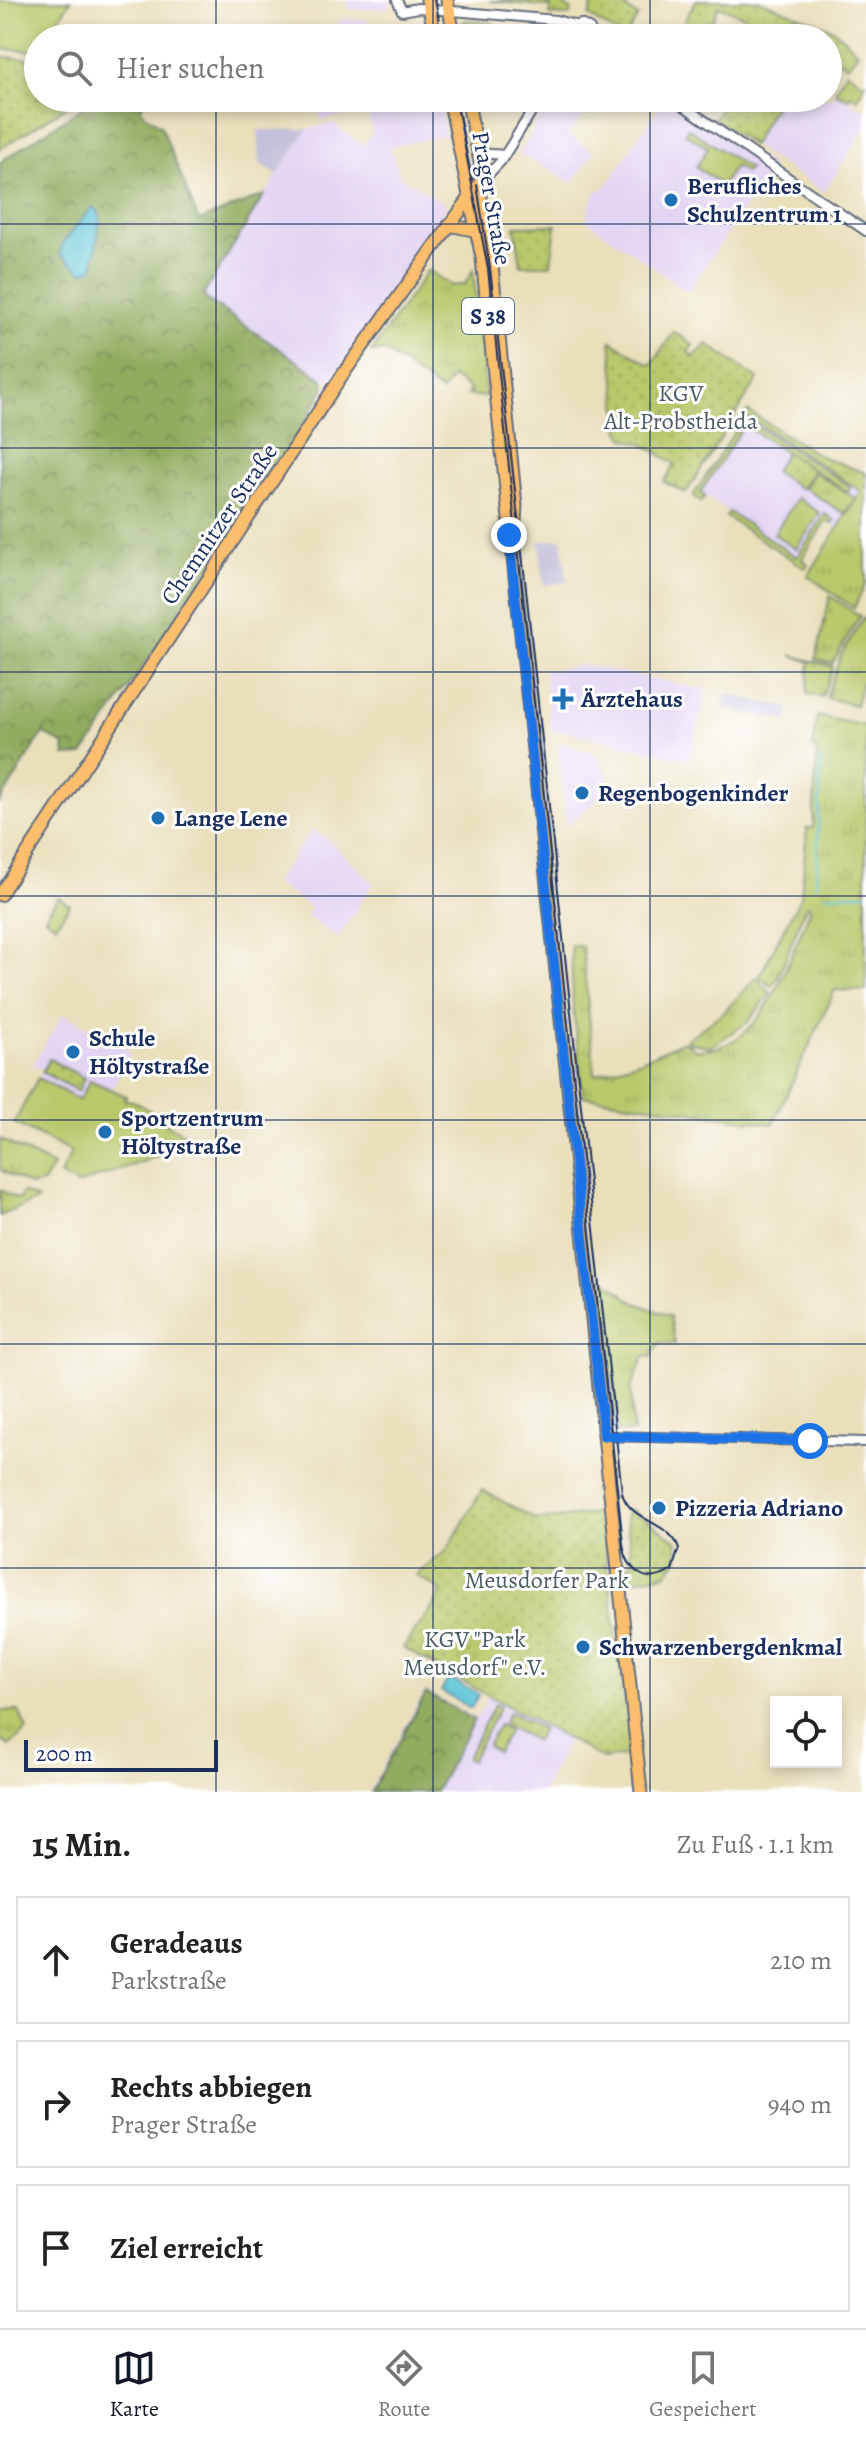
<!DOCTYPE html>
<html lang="de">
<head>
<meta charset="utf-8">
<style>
  :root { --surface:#fff; --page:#f2f2f2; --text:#222; --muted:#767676; --line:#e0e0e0; --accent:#111827 }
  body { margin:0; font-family:Alegreya,serif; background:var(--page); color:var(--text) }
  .controls { position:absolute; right:24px; bottom:24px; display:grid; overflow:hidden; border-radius:0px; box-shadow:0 4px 12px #0003 }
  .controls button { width:72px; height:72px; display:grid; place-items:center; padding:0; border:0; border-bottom:2px solid var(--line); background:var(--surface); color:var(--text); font:40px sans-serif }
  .scale { position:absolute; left:24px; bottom:20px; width:194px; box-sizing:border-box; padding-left:8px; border:4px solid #1b2f5e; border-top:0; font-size:22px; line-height:28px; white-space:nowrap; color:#1b2f5e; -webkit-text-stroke:6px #fff; paint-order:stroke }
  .stop { position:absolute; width:24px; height:24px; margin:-18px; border:6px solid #1a73e8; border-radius:50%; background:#fff }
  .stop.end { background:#1a73e8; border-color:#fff; box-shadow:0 2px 8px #0008 }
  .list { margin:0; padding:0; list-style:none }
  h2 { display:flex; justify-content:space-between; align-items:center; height:104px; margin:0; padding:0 32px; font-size:34px }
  h2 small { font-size:26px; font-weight:400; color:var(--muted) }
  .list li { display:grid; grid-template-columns:52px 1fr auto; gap:24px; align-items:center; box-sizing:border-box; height:128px; margin:0 16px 16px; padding:0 16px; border:2px solid var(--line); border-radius:0px }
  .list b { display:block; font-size:30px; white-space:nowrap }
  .list p { margin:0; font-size:26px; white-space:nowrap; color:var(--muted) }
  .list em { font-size:26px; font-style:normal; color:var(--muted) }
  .icon { flex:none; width:44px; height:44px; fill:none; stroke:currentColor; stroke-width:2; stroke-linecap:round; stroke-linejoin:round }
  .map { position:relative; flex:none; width:866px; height:1792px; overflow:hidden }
  .search { position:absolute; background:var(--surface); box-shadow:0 4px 12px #0003; left:24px; right:24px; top:24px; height:88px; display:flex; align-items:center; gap:20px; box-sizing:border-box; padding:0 28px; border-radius:44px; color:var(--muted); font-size:30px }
  .sheet { height:536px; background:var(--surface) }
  nav { display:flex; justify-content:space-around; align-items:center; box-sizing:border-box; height:112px; border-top:2px solid var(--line); background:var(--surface); font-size:22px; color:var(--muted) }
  nav a { display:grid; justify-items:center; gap:4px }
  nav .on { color:var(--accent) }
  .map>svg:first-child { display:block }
  .built { fill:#e2d4f3 }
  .industrial { fill:#c5c0da }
  .grass { fill:url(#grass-tufts); stroke:#6a7c64; stroke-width:2 }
  .forest { fill:url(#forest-crowns); stroke:#566e5e; stroke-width:2 }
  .park { fill:url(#park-dots); stroke:#6a7c64; stroke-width:2 }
  .pitch { fill:#b8c86b; stroke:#6a7c64; stroke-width:2 }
  .water { fill:#59c3d5; stroke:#3a799a; stroke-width:2 }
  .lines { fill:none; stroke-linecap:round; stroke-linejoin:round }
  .stream { stroke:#59c3d5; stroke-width:2 }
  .minor-casing { stroke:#636d7f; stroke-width:12 }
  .major-casing { stroke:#636d7f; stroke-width:15 }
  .minor { stroke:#fff; stroke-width:8 }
  .major { stroke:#fabe6d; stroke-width:11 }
  .tram { stroke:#1b2f5e; stroke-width:2 }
  .route { stroke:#1a73e8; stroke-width:10 }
  .grid { fill:none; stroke:#1b2f5e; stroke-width:2; stroke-opacity:0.55 }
  .poi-dot { fill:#1f6fb2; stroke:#fff; stroke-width:3 }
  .labels { text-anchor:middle; stroke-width:6; stroke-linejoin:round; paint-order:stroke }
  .shield { fill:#fff; stroke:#5f6d8e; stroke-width:2 }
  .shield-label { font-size:22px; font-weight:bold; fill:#1b2f5e }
  .poi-label { font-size:24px; font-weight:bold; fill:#1b2f5e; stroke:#fff; text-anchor:start }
  .street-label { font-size:24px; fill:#1b2f5e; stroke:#fff }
  .park-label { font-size:24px; fill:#4a5d62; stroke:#fff }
</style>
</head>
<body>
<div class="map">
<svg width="866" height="1792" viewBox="0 0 866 1792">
  <defs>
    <pattern id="grass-tufts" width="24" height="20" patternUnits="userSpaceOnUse" patternTransform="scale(2)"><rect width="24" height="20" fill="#b8c86b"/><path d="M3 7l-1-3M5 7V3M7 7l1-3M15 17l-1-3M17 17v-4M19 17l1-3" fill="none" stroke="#9eac5f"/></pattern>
    <pattern id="forest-crowns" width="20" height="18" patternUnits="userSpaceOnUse" patternTransform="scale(2)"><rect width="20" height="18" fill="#92ac5f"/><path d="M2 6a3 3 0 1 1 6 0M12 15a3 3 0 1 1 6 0" fill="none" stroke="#768c52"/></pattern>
    <pattern id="park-dots" width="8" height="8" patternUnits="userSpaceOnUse" patternTransform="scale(2)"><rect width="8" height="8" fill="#b8c86b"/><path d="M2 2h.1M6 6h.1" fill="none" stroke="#9eac5f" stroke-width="1.8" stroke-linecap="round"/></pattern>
  </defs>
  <rect width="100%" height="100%" fill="#fff"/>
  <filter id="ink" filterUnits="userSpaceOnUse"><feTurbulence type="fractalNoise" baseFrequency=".0125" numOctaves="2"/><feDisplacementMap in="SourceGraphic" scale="16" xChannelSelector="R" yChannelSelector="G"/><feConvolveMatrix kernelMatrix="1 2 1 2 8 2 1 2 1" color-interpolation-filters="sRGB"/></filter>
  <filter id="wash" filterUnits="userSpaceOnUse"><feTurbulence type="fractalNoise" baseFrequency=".006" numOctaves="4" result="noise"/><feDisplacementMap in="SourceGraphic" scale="32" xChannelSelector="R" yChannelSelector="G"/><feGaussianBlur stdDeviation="1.8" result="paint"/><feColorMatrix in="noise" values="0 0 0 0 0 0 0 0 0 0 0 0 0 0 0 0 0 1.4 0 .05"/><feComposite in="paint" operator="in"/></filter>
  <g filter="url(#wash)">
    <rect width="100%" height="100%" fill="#e9dfbb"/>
    <!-- built -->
    <path class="built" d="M348,0h42l1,4 -5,5h-38z
      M339,19l28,1 1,18h-28z
      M835,92l31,19v16l-42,65 -72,-47 27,-47h22l14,9 6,-9h11z
      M319,98h40l3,15 -41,7z
      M551,98h44l-26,37 25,17 -21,31 -54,-29z
      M665,98h7l100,68 -84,126 -102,-72 9,-29 10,-3z
      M438,99l8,36 -56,12 10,29 47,29 -60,98 -58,79 -123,-83 -1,-11 102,-159 29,-6 2,6 26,16 8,-12 -5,-22z
      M749,418l113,74 -24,36 -12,-7 -24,39 -102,-67z
      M583,665l125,25 -19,70 -125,-29 -13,1 -7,-61z
      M558,743l36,9 15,23 -14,28 -28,21z
      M312,830l14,8 47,45 -35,55 -32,-22 5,-8 -37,-25z
      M63,1014l64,35 3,6 -19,35 -32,10 -41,-22 4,-9 -9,-4z
      M425,1691l51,28 13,-23 79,44 -26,52h-173z"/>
    <!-- industrial -->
    <path class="industrial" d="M307,129l-30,46 -17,-11 -2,-34z
      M562,539l5,43 -23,3 -5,-44z
      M726,694l64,14 -2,13 -66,-13z"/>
    <!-- grass -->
    <path class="grass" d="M466,20l28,3 -1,15h-28l-3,-15z
      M428,270l24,16 13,-2 8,-14 13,127 -19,-2 3,-5 -18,-13 -10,15 -57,-41 -14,1z
      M748,411l72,45 46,17v110l-12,25 -46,-32 53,-85 -112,-73 -49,75 5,3 -4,6 -8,-6z
      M814,472l41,26 -10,16 -41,-26z
      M729,512l68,45 28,-43 10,7 -3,3 -6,-3 -24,38 6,5 -3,4 -79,-51z
      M830,596l30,20 -28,48 -16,-5z
      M863,618l3,2v48l-10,37 -30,-7 15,-43z
      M791,655l42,12 -11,30 -15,-3 3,-32z
      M817,716l49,10v265l-31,-1 -62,134 -190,-28 -10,-88 -2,-63 11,2 13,128 47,-15 42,-19 12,9c71,2 91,-91 115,-141l-3,-4 -5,8 -25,65 -7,8 -12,-9 42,-81 6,-68h6l4,-77 -4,-3z
      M756,978l15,15 -23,29 -38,25 -21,-5 -2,-3 38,-28z
      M0,1139l53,27 -10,17 -12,3 -31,-16z
      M0,1190l19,10 4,-8 15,8 -38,16z
      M602,1277l31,25 37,14 5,28 -15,-2 -9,15 -7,-1 -13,33 2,43h-16z
      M0,1711h19l8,19 -18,16 -9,-7z"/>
    <!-- forest -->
    <path class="forest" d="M97,98h50l-6,9 2,6 18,13 38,95 65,-26 -60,99 2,5 116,79 3,9 -39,68 -203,300 -18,1 -1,-11 -21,-12 -43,69v-640z
      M426,1693l48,27 -39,72h-64z"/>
    <!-- park -->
    <path class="park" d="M564,0l-2,4 10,7 -4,5 -18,-1 1,-8 -62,-6z
      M594,0h21l23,17 -14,21 -35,-22z
      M696,0h63l74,29 25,23 -10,14 -20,-11v-17h-33l-40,-18 -6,18h-11l8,-21 -28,-11 -12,32h-31z
      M0,57l38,2v39h42l-80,51z
      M846,71l17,12 3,-1 -9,17 -6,-4 -3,4 -13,-7z
      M712,98h67l-27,47 -38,-26 9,-14z
      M556,225l-5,40h-30l-6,-39z
      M674,332l19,13 -5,7 6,5 13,-13 51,35 -72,114 -22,-11 11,-18 -34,-21 -16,-4 -5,-8 -9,-90 40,24z
      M786,452l27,18 -12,19 -27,-18z
      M49,1059l35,19 -6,13 -36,-19z
      M482,1490l55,30 63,-7 32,242 -29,4 -200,-111 32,-44 6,-13 -25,-16 31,-25z
      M631,1509l45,31 3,17 -13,17 -34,6 -5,-13 5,-5 -6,-48z
      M509,1712l33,17 -6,12 -33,-17z"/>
    <!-- pitch -->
    <path class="pitch" d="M0,0h71l-15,23 -1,15h-17v13l-38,-2z
      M688,128l61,41 -4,4 -10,-7 -13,19 -26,-18 12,-19 -23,-15z
      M753,424l98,63 -3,5 -98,-63z
      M797,498l23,15 -24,36 -22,-15z
      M58,897l12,8 -14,20 -11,-8z
      M38,1078l41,22 11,-20 36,16 -2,4 10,1 34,21 -1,3 27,13 -27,15 -90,32 -17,-10 11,-23 -57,-29z
      M495,1704l5,2 -29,55 -5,-2z
      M499,1725l10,5 -12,22 -10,-6z"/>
    <!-- water -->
    <path class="water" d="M92,207l7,5 1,7 -7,49 -10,4 -23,-18 3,-11z
      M449,1678l30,17 -8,13 -30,-17z"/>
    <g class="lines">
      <!-- stream -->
      <path class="stream" d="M816,886l5,-128
        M826,895l40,-2"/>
    </g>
  </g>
  <g filter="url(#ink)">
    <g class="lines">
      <!-- minor casing -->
      <g class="minor-casing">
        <path id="minor" d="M397,0l5,11 16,-3 138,12 19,5
          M568,38l4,-11 9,-3 9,5 2,9
          M672,98l194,133
          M478,153l27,2
          M481,182l20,-21 39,-63
          M604,1436l262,6"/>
      </g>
      <!-- major casing -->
      <g class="major-casing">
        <path id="major" d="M427,0l9,38
          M447,0l8,38
          M449,98l33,160 159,1534
          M467,98l13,64 1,36 10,58 25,250 -2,31
          M449,225l29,6
          M0,895l341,-518 140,-195"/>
      </g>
      <!-- minor -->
      <use href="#minor" class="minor"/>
      <!-- major -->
      <use href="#major" class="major"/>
      <!-- tram -->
      <path class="tram" d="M435,0l4,19
        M457,105l31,164 135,1275c4,26 23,44 49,26l7,-22c-10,-27 -49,-26 -57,-55l-97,-913 -35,-312 -13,-83"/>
    </g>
  </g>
  <g class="lines" filter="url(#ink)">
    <!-- route -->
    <path class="route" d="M509,535l95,901 206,5"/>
  </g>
  <!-- grid -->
  <path class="grid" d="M216,0v38M433,0v38M650,0v38M216,98v1694M433,98v1694M650,98v1694M0,224h866M0,448h866M0,672h866M0,896h866M0,1120h866M0,1344h866M0,1568h866"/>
  <!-- markers -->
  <g class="poi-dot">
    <circle cx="671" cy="200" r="8"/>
    <path d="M559 687h8v8h8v8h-8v8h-8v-8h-8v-8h8z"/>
    <circle cx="582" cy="793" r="8"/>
    <circle cx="158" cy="818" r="8"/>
    <circle cx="73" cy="1052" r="8"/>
    <circle cx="105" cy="1132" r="8"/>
    <circle cx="659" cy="1508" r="8"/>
    <circle cx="583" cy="1647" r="8"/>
  </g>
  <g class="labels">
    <!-- shield labels -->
    <rect class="shield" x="462" y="298" width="52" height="36" rx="6"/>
    <g class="shield-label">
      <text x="488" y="324">S 38</text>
    </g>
    <!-- poi labels -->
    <g class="poi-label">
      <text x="687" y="194">Berufliches<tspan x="687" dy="28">Schulzentrum 1</tspan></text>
      <text x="581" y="707">Ärztehaus</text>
      <text x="598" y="801">Regenbogenkinder</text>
      <text x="174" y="826">Lange Lene</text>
      <text x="89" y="1046">Schule<tspan x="89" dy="28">Höltystraße</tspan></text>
      <text x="121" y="1126">Sportzentrum<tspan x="121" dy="28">Höltystraße</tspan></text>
      <text x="675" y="1516">Pizzeria Adriano</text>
      <text x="599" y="1655">Schwarzenbergdenkmal</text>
    </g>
    <!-- street labels -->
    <g class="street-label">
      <text transform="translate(492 198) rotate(80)" y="8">Prager Straße</text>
      <text transform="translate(219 524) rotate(-56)" y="8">Chemnitzer Straße</text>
    </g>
    <!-- park labels -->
    <g class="park-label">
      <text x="681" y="401">KGV<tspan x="681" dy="28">Alt-Probstheida</tspan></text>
      <text x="547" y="1588">Meusdorfer Park</text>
      <text x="475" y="1647">KGV "Park<tspan x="475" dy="28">Meusdorf" e.V.</tspan></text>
    </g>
  </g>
</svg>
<div class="controls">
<button><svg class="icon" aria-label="locate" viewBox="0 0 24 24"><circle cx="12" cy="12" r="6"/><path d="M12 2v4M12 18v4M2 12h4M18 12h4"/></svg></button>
</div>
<div class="scale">200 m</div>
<div class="stop" style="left:810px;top:1441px"></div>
<div class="stop end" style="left:509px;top:535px"></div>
<div class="search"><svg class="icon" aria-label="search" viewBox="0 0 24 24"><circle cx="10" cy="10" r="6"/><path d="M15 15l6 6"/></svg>Hier suchen</div>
</div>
<section class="sheet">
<h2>15 Min.<small>Zu Fuß · 1.1 km</small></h2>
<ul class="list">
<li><svg class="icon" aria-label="ahead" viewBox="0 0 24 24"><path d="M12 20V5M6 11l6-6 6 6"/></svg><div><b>Geradeaus</b><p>Parkstraße</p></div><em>210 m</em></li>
<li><svg class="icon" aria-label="right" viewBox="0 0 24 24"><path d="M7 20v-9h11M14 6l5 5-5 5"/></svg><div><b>Rechts abbiegen</b><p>Prager Straße</p></div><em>940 m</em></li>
<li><svg class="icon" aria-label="arrive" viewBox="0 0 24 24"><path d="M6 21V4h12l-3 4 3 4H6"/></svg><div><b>Ziel erreicht</b></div></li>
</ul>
</section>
<nav>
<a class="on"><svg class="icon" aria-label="map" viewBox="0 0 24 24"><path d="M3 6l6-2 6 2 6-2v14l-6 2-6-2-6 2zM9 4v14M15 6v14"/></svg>Karte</a>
<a><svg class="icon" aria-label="directions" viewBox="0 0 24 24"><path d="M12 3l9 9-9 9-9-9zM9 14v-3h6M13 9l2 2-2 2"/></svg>Route</a>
<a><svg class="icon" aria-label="saved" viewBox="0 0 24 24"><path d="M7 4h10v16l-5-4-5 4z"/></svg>Gespeichert</a>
</nav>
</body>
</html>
